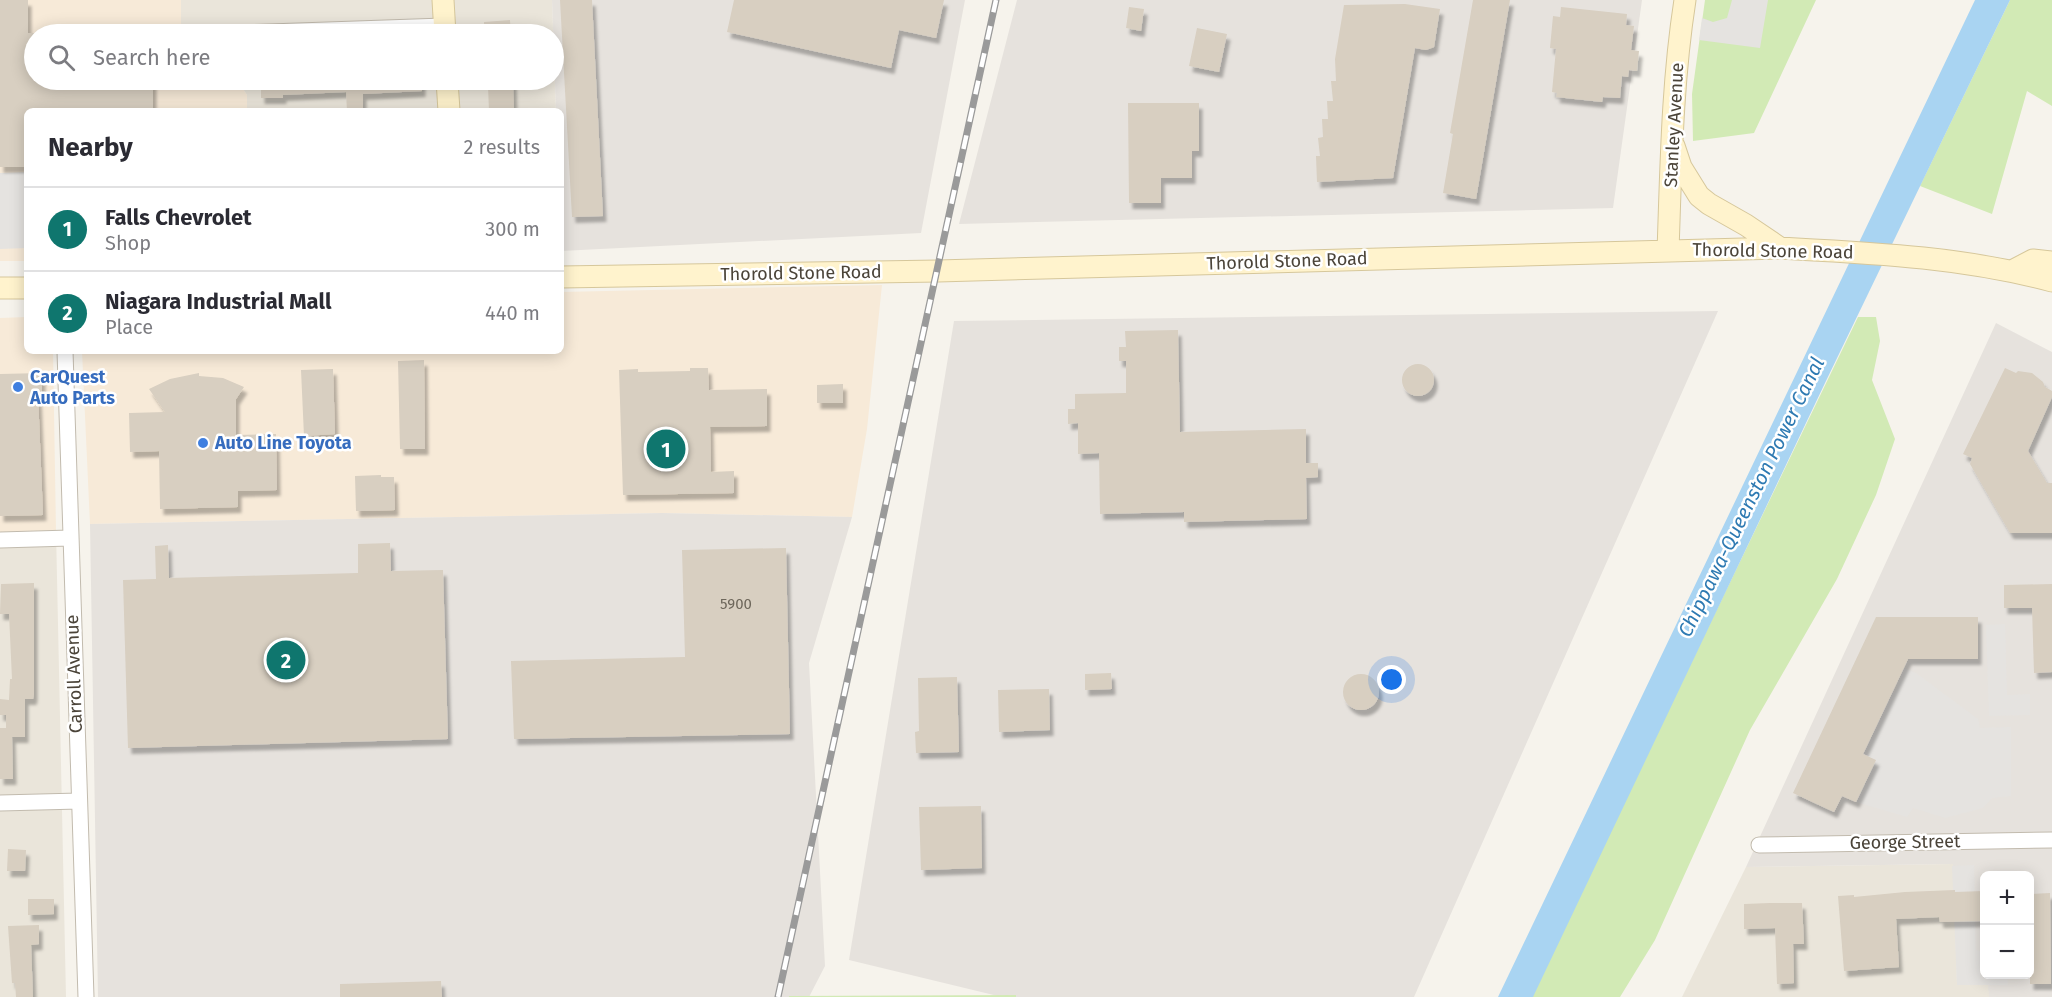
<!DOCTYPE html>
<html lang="en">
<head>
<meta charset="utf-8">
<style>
  :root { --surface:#fff; --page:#f2f2f3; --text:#2b2b33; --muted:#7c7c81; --line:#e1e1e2; --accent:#0f766e }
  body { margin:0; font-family:"Fira Sans",sans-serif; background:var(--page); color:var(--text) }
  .controls { position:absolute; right:18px; bottom:18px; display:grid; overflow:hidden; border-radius:9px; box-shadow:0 3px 15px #0003 }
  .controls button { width:54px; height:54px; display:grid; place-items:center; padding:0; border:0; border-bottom:2px solid var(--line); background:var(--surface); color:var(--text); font:30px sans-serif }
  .you { position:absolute; left:1392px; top:680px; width:21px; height:21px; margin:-15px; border:4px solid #fff; border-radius:50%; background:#1a73e8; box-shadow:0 0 0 9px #1a73e833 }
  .badge { display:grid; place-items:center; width:39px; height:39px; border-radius:50%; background:var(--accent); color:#fff; font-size:20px; font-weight:700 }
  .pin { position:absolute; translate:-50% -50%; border:3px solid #fff; box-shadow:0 2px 6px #0006 }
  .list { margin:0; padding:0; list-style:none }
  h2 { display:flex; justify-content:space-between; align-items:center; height:78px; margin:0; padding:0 24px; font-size:26px }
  h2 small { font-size:20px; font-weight:400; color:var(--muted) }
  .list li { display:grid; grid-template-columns:39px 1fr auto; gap:18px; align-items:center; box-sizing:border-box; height:84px; padding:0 24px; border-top:2px solid var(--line) }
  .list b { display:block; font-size:22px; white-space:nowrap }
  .list p { margin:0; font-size:20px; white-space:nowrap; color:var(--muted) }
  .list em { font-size:20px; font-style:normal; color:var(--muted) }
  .icon { flex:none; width:33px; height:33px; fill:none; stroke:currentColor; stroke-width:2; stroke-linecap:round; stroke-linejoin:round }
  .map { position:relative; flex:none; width:2052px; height:997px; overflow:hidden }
  .search { position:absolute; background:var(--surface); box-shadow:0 3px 15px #0003; left:24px; top:24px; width:540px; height:66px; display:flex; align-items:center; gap:15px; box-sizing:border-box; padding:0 21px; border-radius:33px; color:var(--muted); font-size:22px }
  .panel { position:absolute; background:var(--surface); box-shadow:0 3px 15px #0003; left:24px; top:108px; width:540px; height:246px; border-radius:9px }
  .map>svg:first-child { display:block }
  .residential { fill:#eae5da }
  .commercial { fill:#f7ead8 }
  .industrial { fill:#e6e2dd; fill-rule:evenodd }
  .green { fill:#d2eab5 }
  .parking { fill:#e5e3e0 }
  .water { fill:#a9d4f2 }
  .building { fill:#d8cfc1; filter:url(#shadow) }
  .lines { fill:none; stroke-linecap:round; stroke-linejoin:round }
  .street-casing { stroke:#c2bbae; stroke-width:17 }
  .secondary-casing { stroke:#d6c79b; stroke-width:23 }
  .street { stroke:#fff; stroke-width:15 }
  .secondary { stroke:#fff3cd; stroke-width:21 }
  .rail-casing { stroke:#9a9a9a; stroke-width:7 }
  .rail { stroke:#fff; stroke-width:4.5; stroke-dasharray:14; stroke-linecap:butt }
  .shop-dot { fill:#3f7fe0; stroke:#fff; stroke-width:2 }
  .labels { text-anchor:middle; stroke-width:5; stroke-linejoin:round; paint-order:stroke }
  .number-label { font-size:15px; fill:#6e675b }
  .street-label { font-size:18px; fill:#4b4439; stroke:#fff }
  .shop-label { font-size:18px; font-weight:bold; fill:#366cbe; stroke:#fff; text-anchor:start }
  .water-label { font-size:20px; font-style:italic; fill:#2e7ab2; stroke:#fff }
</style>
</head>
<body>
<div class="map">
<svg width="2052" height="997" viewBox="0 0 2052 997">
  <defs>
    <filter id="shadow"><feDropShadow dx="3.5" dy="6" stdDeviation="1.5" flood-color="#0004"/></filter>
  </defs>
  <rect width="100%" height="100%" fill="#f6f3ec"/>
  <!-- residential -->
  <path class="residential" d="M181,0h371l4,111h-309v-16l-10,-15h317v-46h-373z
    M56,531l10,466h-66v-464z
    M1953,864l4,120 32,1v12h-307l64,-130z"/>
  <!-- commercial -->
  <path class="commercial" d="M0,0h181v34h-147v46h203l10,15v16h-220v150h-27z
    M882,285l-15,144 -15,88 -190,-4 -572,11 -8,-173h479v-59z
    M27,317v34h26l3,180 -56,1v-214z"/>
  <!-- industrial -->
  <path class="industrial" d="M552,0h413l-44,233 -360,18v-140h-5z
    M1017,0h625l-29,208 -654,16z
    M1718,311l-304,686h-412l-153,-37 105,-639z
    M1996,323l56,29v645h-63l-1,-12h-31l-4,-121 -207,3zM1984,876h46v98h-46z
    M662,513l190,4 -43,146 16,303 -16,31h-711l-8,-473z"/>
  <!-- green -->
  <path class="green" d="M1705,0h111l-62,133 -61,8 -1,-47z
    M2010,0h42v106l-25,-15 -35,123 -72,-28z
    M1858,317h18l4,24 -8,39 23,59 -19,56 -39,84 -87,151 -95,210 -35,57h-90z
    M1016,995v2h-227v-1z"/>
  <!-- parking -->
  <path class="parking" d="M1732,0h36l-8,48 -61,-8 3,-22 11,4 14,-4z
    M27,172v76l-27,1v-76z
    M2005,624l2,71 23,-1v21l-41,1 -3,-91z
    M1904,668l12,5 62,46 2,9 31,-1v69l-19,2 -9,10 -38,10 -32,-10 -6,9 -51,-15 20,-41 -13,-7 30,-62h2z
    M1974,865l2,85 8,2v22l23,1 1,10h-51l-5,-119z"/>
  <!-- water -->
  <path class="water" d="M1975,0h35l-185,383 -292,614h-35z"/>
  <!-- building -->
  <path class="building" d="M0,0h28v33h6v47h119v31h-126v56h-27z
    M560,0h32l11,216 -31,1z
    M734,0h210l-8,38 -37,-8 -8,38 -164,-36z
    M1473,0h37l-34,199 -33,-6 10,-59 -3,-1z
    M1405,4l35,5 -6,38 -8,3 -11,-2 -22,130 -76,4 -1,-26h4l-2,-18 5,-1 -1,-18h6l-1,-18h6l-2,-20h5l-1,-22 9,-54z
    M1129,7l15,2 -3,22 -15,-3z
    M1561,7l66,7 -1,11 8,1 -3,24 8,1 -2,20 -8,-1 -1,7 -6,-1 -2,22 -17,-1 -1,5 -46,-5 1,-4 -5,-1 4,-43 -6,-1 3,-32 7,1z
    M510,20l1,14h-27v-12z
    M1197,28l30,6 -8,38 -30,-6z
    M261,80h161v11l-59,3v17h-16l-1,-19 -63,3v3h-22z
    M490,80h23l1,31h-25l-1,-25h2z
    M1128,103h71v48h-7v27h-31v25h-32z
    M1178,330l2,102 126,-3v34h12v14l-12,1 1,41 -123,3v-10l-84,2 -1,-61 -21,1v-31l-10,1v-15h7v-15l51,-1v-32h-7v-14h7l-1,-16z
    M424,360l1,89h-25l-2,-88z
    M1402 380a16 16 0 1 1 32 0a16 16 0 1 1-32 0Z
    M690,368h18l1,22 58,-1v37l-57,1 1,45 23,-1v22l-111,2 -4,-125 19,-1v3l52,-1z
    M2005,368l11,5 2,-2 14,2 11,9 2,5 7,4v6l-24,54 19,32h5v50h-42l-40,-69 2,-6 -9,-4z
    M333,369l2,65 -31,2 -3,-66z
    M42,373v21h-4l5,121 -43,1v-142z
    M199,373v3l24,2 21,9 -8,12v36l40,-1 1,56 -39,1v16l-78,2 -1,-58 -29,1 -1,-39 36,-1 -16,-23 21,-10z
    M843,384v19h-26v-18z
    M381,475v2h13l1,33 -39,1 -1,-35z
    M390,543l1,28 52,-1 5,169 -320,9 -5,-168 33,-1 -1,-33 13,-1 1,33 189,-5v-29z
    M786,548l4,186 -276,5 -3,-78 174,-4 -3,-107z
    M34,583v112l-1,4h-8v38h-13l1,42h-13v-51h6v-13h-6v-16l9,1 1,-21h2l-3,-65h-9l1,-30z
    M2052,584v88l-18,1 -2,-65h-28v-23z
    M1876,617h102v42h-70l-45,95 13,6 -20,42 -14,-6 -8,16 -41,-19z
    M1111,673l1,16 -27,1v-16z
    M1343 692a18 18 0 1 1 36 0a18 18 0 1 1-36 0Z
    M957,677l2,75 -43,1 -1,-21 4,-1 -1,-53z
    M1049,689l1,41 -51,2 -1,-42z
    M981,806l1,62 -61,2 -2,-63z
    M8,849l18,1 -1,21h-18z
    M1955,890v2l29,-1v30l-44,1 -1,-5 -43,2 3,48 -55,4 -6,-75 16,-1v2l51,-5z
    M2050,893l1,91h-21l1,-90z
    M28,899h26v15l-26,1z
    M1770,903h32l2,41h-11l1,39 -17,1 -2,-56 -31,1v-25z
    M39,925v19l-8,1 2,52h-17l-1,-14h-3l-4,-57z
    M441,981l1,16h-102v-13z"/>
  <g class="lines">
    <!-- street casing -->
    <g class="street-casing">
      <path id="street" d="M214,34l230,-8
        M65,351l21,646
        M0,540l70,-2
        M0,803l79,-2
        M1759,845l293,-5"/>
    </g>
    <!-- secondary casing -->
    <g class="secondary-casing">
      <path id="secondary" d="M443,0l2,34
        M447,80l2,31
        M1674,146l7,21 18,29 10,8 37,21 34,23
        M1668,251c3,-84 4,-168 17,-251
        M2012,271l21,-11 19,2
        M561,277l377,-6 842,-23c92,5 183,9 272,33
        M0,288h27"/>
    </g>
    <!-- street -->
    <use href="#street" class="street"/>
    <!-- secondary -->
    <use href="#secondary" class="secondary"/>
    <!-- rail casing -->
    <g class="rail-casing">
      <path id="rail" d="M778,997l218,-997"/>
    </g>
    <!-- rail -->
    <use href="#rail" class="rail"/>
  </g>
  <!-- markers -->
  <g class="shop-dot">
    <circle cx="18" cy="387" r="6"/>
    <circle cx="203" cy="443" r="6"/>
  </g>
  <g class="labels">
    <!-- number labels -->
    <g class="number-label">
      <text x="736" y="609">5900</text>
    </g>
    <!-- street labels -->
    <g class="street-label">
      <text transform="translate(1674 125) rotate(-87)" y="6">Stanley Avenue</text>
      <text transform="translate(1773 251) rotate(1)" y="6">Thorold Stone Road</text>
      <text transform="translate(1287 261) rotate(-2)" y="6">Thorold Stone Road</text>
      <text transform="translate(801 273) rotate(-1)" y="6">Thorold Stone Road</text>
      <text transform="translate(74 674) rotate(-92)" y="6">Carroll Avenue</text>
      <text transform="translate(1905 842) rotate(-1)" y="6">George Street</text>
    </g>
    <!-- shop labels -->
    <g class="shop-label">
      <text x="30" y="383">CarQuest<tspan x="30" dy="21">Auto Parts</tspan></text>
      <text x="215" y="449">Auto Line Toyota</text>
    </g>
    <!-- water labels -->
    <g class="water-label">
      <text transform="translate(1751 497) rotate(-64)" y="7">Chippawa-Queenston Power Canal</text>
    </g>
  </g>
</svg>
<div class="controls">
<button>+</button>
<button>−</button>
</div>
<div class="you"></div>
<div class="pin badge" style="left:666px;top:449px">1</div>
<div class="pin badge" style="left:286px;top:660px">2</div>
<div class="search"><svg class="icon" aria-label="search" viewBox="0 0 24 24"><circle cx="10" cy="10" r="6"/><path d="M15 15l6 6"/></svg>Search here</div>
<section class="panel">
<h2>Nearby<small>2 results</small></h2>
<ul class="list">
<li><span class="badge">1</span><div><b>Falls Chevrolet</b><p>Shop</p></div><em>300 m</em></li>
<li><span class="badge">2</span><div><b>Niagara Industrial Mall</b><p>Place</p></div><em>440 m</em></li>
</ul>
</section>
</div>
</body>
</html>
